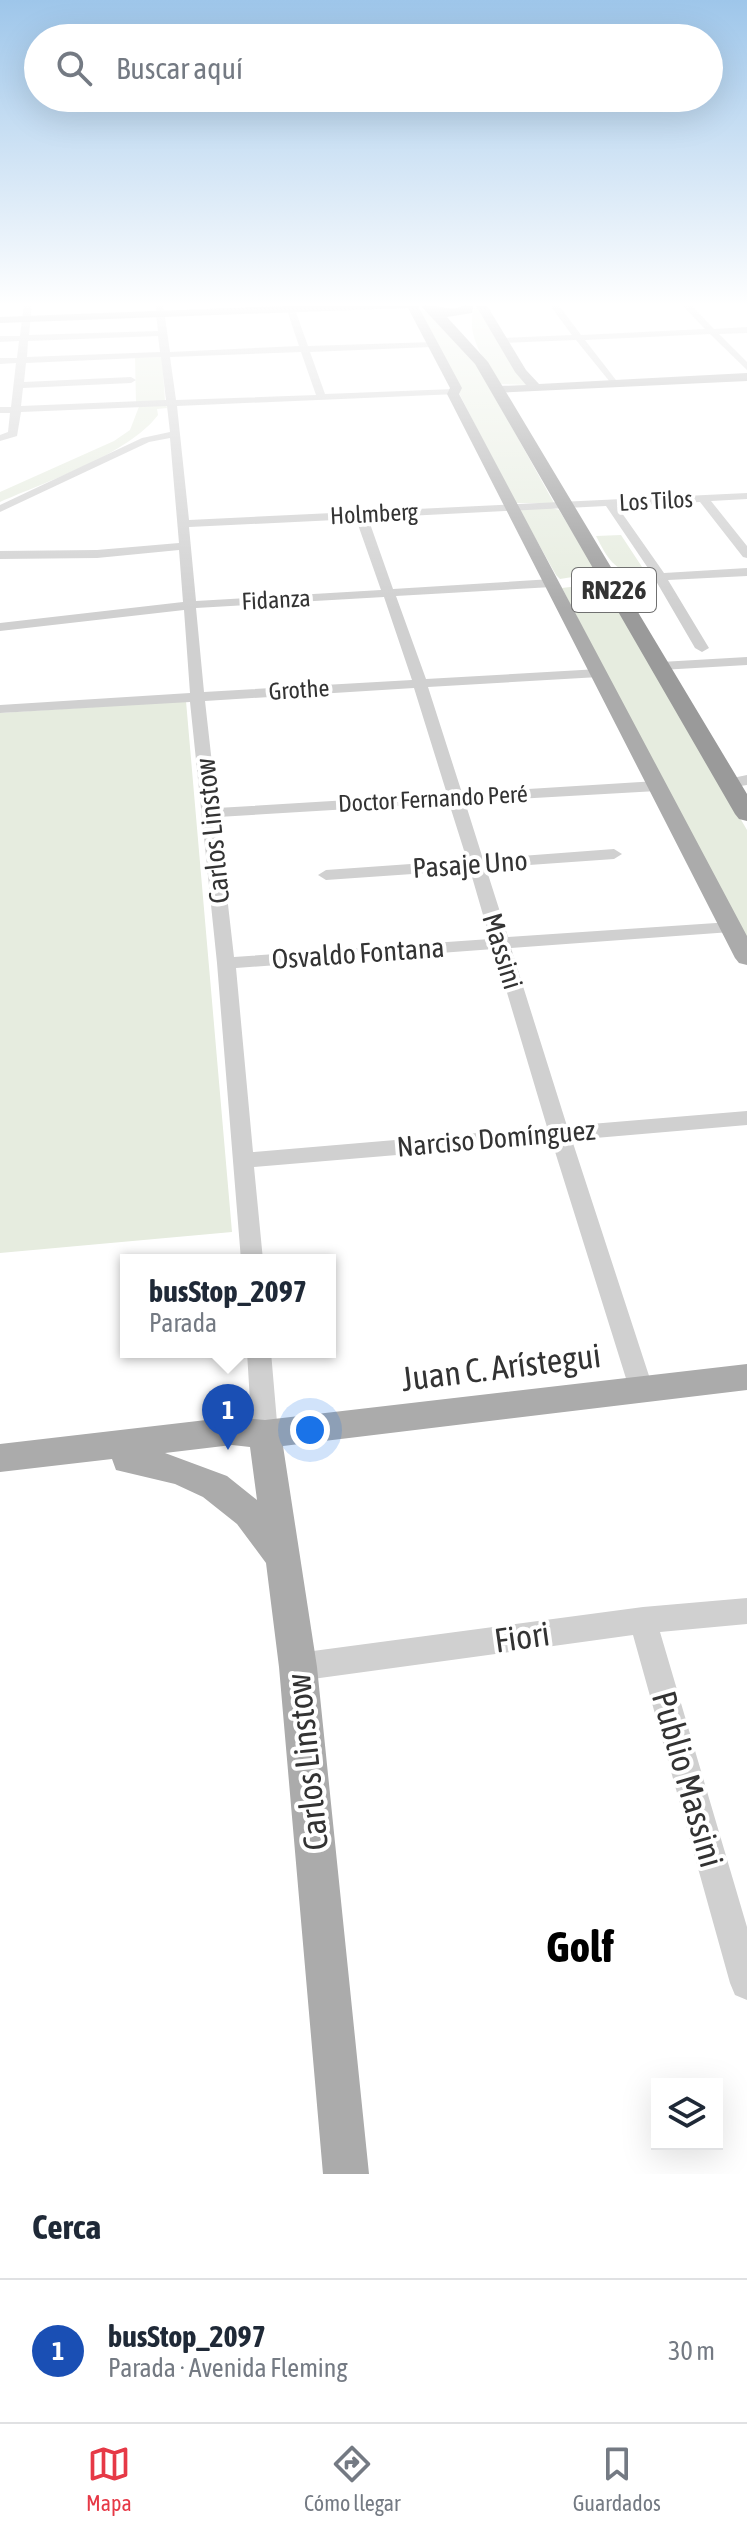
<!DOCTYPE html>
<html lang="es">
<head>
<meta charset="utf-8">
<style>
  :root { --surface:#fff; --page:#f6f6f7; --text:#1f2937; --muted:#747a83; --line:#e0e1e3; --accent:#e63946 }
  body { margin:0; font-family:"Asap Condensed",sans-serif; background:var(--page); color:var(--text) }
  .controls { position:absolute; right:24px; bottom:24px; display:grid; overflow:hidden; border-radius:0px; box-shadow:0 8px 32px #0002 }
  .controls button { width:72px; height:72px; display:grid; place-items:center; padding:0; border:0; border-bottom:2px solid var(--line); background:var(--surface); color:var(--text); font:40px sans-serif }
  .you { position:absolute; left:310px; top:1430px; width:28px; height:28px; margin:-20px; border:6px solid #fff; border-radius:50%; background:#1a73e8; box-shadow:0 0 0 12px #1a73e833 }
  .badge { display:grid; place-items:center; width:52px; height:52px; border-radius:50%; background:var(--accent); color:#fff; font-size:26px; font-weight:700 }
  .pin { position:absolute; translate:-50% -66px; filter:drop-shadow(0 2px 4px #0008) }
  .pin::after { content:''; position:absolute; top:42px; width:28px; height:24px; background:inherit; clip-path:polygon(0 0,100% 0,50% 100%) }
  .popup { position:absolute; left:120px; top:1254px; width:216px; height:104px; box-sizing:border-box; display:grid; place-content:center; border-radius:0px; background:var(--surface); filter:drop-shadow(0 2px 6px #0005); font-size:26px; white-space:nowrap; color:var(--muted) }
  .popup b { font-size:30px; color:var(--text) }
  .popup::after { content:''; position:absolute; left:50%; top:100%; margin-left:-16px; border:16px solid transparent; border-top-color:var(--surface) }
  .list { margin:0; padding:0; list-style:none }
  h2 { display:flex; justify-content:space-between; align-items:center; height:104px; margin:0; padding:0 32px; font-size:34px }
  h2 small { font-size:26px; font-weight:400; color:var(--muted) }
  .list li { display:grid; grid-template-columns:52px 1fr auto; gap:24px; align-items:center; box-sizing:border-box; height:144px; padding:0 32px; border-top:2px solid var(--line) }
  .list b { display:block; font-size:30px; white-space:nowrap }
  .list p { margin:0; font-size:26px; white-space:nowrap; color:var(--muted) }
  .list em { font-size:26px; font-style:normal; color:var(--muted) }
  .icon { flex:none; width:44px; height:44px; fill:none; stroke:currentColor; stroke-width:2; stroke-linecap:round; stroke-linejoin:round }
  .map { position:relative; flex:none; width:747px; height:2174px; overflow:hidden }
  .search { position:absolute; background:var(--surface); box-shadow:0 8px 32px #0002; left:24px; right:24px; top:24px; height:88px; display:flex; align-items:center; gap:20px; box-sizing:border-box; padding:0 28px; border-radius:44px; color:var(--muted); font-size:30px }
  .sheet { height:248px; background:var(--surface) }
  nav { display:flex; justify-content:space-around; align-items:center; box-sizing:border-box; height:112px; border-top:2px solid var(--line); background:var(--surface); font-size:22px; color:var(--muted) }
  nav a { display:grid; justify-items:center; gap:4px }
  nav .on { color:var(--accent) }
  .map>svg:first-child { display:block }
  .green { fill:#e6ecdf }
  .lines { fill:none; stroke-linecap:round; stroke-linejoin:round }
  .minor { fill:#d0d0d0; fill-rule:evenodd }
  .major { fill:#ababab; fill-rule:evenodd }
  .highway { fill:#9a9a9a; fill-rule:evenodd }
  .labels { text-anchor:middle; stroke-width:8; stroke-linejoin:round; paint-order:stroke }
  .far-street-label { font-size:24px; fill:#333; stroke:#fff }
  .shield { fill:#fff; stroke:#707070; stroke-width:2 }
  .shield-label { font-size:26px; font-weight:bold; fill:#333 }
  .street-label { font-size:28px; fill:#333; stroke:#fff }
  .near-street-label { font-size:34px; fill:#333; stroke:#fff }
  .near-district-label { font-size:44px; font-weight:bold; fill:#000; stroke:#fff }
</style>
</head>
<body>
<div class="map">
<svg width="747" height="2174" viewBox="0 0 747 2174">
  <rect width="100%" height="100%" fill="#fff"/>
  <!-- green -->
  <path class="green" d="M479,307l51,78 -31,-1c-13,-22 -34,-48 -25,-76z
    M417,309l11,3 42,40 84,151h-40z
    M162,357l3,44 -29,1 -1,-44z
    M166,403l1,5 -10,1 1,6c-29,39 -113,67 -158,87v-10l114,-51 16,-11 10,-26z
    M548,507l11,3 36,59 -4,5 -31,5 -4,-4 -37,-66z
    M621,535l23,35 -3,3c-26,1 -34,-16 -45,-37z
    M603,583l144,247v112l-185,-354z
    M186,701l46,531 -232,21v-540z"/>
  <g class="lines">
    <!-- minor -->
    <path class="minor" d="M24,304h8l-3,31 129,-4 -3,-27h8l7,48 129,-6 -14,-42h8l15,42 126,-4 -3,5 -121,5 15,42 129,-5 3,5 -280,12 12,114 558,-27v6l-36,2 36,45v12l-4,-1 -43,-55 -83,4 47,67 83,-5v8l-79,4 41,68 -7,4 -7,-4 -39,-67 -48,3 -6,-4 6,-4 44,-2 -46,-68 -238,12 25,71 159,-10 6,4 -6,4 -156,9 30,83 173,-10 7,4 -7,4 -171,10 34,106 195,-12 8,5 -8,5 -192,11 18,57 131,-10 8,5 -8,5 -128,9 22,69 223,-15 9,5 -9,5 -220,16 56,178 180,-15v14l-175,15 81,248 -3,7 -9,3 -9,-3 -3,-7 -77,-246 -298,25 9,93h-22l-24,-297 -27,-261 -190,11v-8l190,-12 -6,-83 -184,21v-8l183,-21 -4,-52 -82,8 -97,1v-8l97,-1 82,-7 -9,-105 -21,4 -149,70v-7l142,-67 28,-6 -3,-26 -146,6 -4,24 -17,5v-6l8,-3 2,-19h-10v-6h11l5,-44 -16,1v-6h17l2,-17 -19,1v-6h20zM158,336l2,16 -133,5 1,-16zM301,352l15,43 -140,5 -6,-43zM161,357l5,43 -145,6 2,-18 108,-5 5,-3 -5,-3 -107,5 2,-19zM356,519l25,71 -185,11 -7,-74zM384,597l28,83 -208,12 -8,-84zM414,688l33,106 -230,14 -12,-107zM449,803l18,57 -141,10 -8,5 8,5 144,-10 20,69 -256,18 -16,-140zM494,949l53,178 -294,25 -17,-184z
      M549,304h9l23,31 124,-6 -24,-25h9l24,25 33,-2v6l-28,1 28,28v8l-37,-36 -125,6 34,44 -5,3 -38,-47 -77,3 3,-5 70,-3z
      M747,657v8l-86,5 -7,-4 7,-4z
      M747,775v10l-19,3 -8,-5 3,-3z
      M247,1352h24l7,82 -4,8 -9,3 -9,-3 -4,-8z
      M747,1598v26l-87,8 87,295v73l-12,-5 -5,-12 -97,-348 -335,46 -10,-4 -4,-10 4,-10 10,-4 345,-46z"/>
    <!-- major -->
    <path class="major" d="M337,304h80l45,84 -3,6 288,542v29l-8,-2 -4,-5 -288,-564 3,-6 -42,-80 -408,15v-6z
      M475,304h11l40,66 13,14 208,-11v8l-253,12 -2,-3 6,-4 28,-1 -11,-13z
      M747,1364v26l-464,56 34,221 52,507h-46l-44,-507 -13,-104 -29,-39 -34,-27 -28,-13 -59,-14 -4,-11 -112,13v-28l232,-27 33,3zM232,1445l18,2 7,53 -30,-24 -62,-23z"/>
    <!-- highway -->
    <path class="highway" d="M419,304c15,0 26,7 42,3l1,-3h12l-2,9 -25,4 41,45 259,432v27l-8,-2 -4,-5 -260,-450z"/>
  </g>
  <!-- sky -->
  <linearGradient id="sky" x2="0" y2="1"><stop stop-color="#9ec6ea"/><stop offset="0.5" stop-color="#fff"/><stop offset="1" stop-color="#fff" stop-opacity="0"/></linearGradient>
  <rect width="747" height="609" fill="url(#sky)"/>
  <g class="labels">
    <!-- far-street labels -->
    <g class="far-street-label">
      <text transform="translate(656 501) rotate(-3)" y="8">Los Tilos</text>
      <text transform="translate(374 514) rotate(-3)" y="8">Holmberg</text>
      <text transform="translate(276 600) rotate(-3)" y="8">Fidanza</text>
      <text transform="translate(299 690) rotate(-4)" y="8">Grothe</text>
      <text transform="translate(433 799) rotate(-3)" y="8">Doctor Fernando Peré</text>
    </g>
    <!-- shield labels -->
    <rect class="shield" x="572" y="568" width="84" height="44" rx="6"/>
    <g class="shield-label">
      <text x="614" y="599">RN226</text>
    </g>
    <!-- street labels -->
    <g class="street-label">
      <text transform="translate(212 831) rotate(-96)" y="10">Carlos Linstow</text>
      <text transform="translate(470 864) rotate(-4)" y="10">Pasaje Uno</text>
      <text transform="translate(503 951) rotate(73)" y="10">Massini</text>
      <text transform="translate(358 953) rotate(-4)" y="10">Osvaldo Fontana</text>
      <text transform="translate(496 1138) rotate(-5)" y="10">Narciso Domínguez</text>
    </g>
    <!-- near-street labels -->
    <g class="near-street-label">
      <text transform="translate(501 1367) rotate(-7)" y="12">Juan C. Arístegui</text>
      <text transform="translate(522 1637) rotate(-8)" y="12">Fiori</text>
      <text transform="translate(307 1762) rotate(-96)" y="12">Carlos Linstow</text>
      <text transform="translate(688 1779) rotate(74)" y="12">Publio Massini</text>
    </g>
    <!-- near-district labels -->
    <g class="near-district-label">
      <text x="580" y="1962">Golf</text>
    </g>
  </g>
</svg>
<div class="controls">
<button><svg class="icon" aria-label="layers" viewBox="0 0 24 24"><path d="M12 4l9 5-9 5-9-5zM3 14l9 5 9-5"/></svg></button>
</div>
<div class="you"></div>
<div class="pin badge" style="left:228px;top:1450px;background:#1a4fb4">1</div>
<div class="popup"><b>busStop_2097</b>Parada</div>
<div class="search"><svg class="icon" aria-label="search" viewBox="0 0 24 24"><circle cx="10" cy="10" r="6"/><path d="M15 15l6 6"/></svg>Buscar aquí</div>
</div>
<section class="sheet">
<h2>Cerca<small></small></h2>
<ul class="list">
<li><span class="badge" style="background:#1a4fb4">1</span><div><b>busStop_2097</b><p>Parada · Avenida Fleming</p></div><em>30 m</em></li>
</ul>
</section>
<nav>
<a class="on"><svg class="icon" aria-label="map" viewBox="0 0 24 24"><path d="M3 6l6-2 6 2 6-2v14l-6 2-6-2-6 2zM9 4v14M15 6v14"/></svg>Mapa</a>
<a><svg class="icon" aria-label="directions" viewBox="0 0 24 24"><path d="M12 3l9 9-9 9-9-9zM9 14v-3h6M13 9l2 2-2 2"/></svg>Cómo llegar</a>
<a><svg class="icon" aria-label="saved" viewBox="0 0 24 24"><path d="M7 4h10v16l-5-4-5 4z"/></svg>Guardados</a>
</nav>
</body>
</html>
